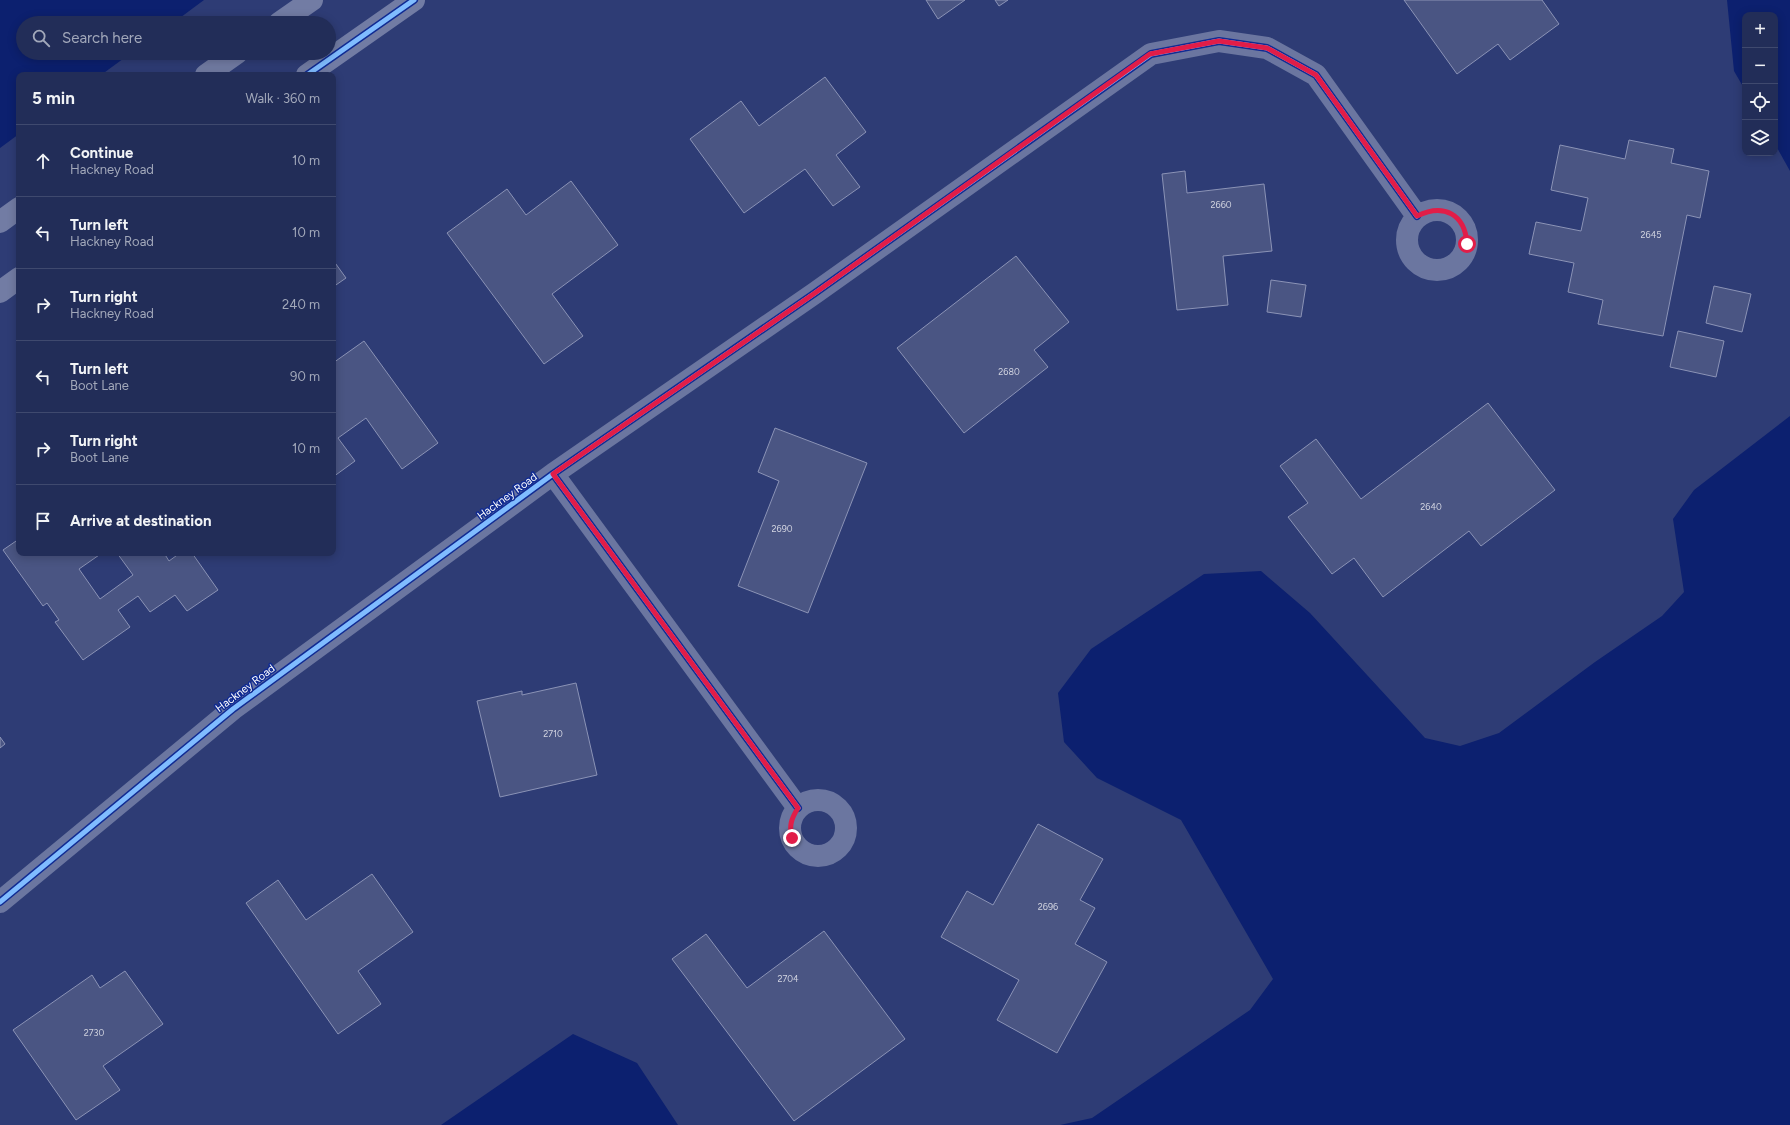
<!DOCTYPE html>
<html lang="en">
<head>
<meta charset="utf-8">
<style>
  :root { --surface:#222d58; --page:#2e3961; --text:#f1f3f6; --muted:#a2a8ba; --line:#3f496e }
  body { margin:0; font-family:Figtree,sans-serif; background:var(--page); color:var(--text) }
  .controls { position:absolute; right:12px; top:12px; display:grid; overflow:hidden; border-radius:8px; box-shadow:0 2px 10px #0003 }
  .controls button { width:36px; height:36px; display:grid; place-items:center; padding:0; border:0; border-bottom:1px solid var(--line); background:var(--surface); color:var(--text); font:20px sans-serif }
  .stop { position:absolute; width:12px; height:12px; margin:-9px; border:3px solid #e11d48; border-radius:50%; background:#fff }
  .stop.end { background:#e11d48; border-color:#fff; box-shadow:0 1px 4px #0008 }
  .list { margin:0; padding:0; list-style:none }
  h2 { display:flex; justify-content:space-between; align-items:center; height:52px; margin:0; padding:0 16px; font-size:17px }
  h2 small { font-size:13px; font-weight:400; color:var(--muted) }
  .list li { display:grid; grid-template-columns:26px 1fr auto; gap:12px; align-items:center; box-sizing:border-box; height:72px; padding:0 16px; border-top:1px solid var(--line) }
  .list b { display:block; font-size:15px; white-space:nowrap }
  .list p { margin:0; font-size:13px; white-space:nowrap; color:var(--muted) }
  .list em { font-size:13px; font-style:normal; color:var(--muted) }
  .icon { flex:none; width:22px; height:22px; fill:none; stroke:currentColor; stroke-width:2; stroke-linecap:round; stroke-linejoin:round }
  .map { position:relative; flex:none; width:1790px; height:1125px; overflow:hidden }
  .search { position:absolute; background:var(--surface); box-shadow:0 2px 10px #0003; left:16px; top:16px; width:320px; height:44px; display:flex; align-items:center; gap:10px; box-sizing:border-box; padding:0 14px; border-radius:22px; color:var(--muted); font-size:15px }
  .panel { position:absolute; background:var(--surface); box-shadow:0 2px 10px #0003; left:16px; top:72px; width:320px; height:484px; border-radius:8px }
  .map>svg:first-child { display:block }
  .water { fill:#0c206f }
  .building { fill:#4a5583; stroke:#8b93b6 }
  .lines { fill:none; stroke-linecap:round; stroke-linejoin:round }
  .street { stroke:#6b76a0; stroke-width:22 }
  .secondary { stroke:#727ca4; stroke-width:22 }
  .cycleway-casing { stroke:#102b93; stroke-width:8 }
  .cycleway { stroke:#80bcff; stroke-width:5 }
  .route { stroke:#e11d48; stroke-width:5 }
  .labels { text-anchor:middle; stroke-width:3; stroke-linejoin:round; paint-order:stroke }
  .number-label { font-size:9px; fill:#d2d4e0 }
  .street-label { font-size:11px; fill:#fff; stroke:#102b93 }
</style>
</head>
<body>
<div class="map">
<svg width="1790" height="1125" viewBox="0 0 1790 1125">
  <rect width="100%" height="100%" fill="#2e3c75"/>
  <!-- water -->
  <path class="water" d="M0,0h204l-31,23h-150v30h108l-30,22h-82v59l-19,14z
    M1727,0h63v171l-15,-27v-129h-30v75l-11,-19z
    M1790,416v709h-730l32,-7 158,-108 23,-31 -92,-159 -84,-42 -33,-36 -6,-49 33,-44 113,-75 57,-3 49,42 115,125 35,8 39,-13 96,-71 67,-46 22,-24 -11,-73 21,-29z
    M573,1034l64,29 41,62h-237z"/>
  <!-- building -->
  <path class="building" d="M926,0h39l-27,19z
    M995,0h13l-9,6z
    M1404,0h138l17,24 -49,36 -12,-16 -41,30z
    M825,77l41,55 -30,23 24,32 -27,19 -28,-37 -61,44 -54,-74 51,-38 18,25z
    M1629,140l45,9 -3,14 38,8 -9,47 -13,-3 -24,121 -65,-12 5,-24 -35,-8 6,-29 -45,-9 7,-32 45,9 7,-33 -37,-8 9,-45 65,14z
    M1185,171l2,22 77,-9 8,67 -49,5 5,49 -51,5 -15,-136z
    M571,181l47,64 -66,49 31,42 -39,28 -97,-131 60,-44 19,26z
    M1016,256l53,66 -35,28 14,17 -84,66 -67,-85z
    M333,260l13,18 -13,9z
    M1271,280l35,5 -5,32 -34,-5z
    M1714,286l37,8 -9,38 -36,-9z
    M1678,331l46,10 -8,36 -46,-10z
    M364,341l74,102 -36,26 -36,-51 -28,20 17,23 -22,16v-114z
    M1488,403l67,87 -74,56 -12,-15 -86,66 -29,-39 -22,16 -44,-57 20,-14 -28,-37 36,-27 45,60z
    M775,428l92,35 -59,150 -70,-27 41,-105 -21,-9z
    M19,539v14h83l-23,16 21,30 33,-24 -16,-22h47l5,8 11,-8h12l26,37 -31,21 -12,-16 -25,17 -12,-16 -20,14 12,17 -47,33 -28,-38 4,-2 -12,-17 -4,3 -40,-56z
    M576,683l21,92 -97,22 -23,-96 45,-10v4z
    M0,737l5,7 -5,4z
    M1038,824l65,35 -23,41 15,8 -20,36 32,18 -50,91 -60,-33 22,-40 -78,-43 26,-46 26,14z
    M372,874l41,58 -55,39 23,33 -43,30 -92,-131 32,-23 28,40z
    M824,931l81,108 -111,82 -122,-162 34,-25 41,54z
    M125,971l38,53 -60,42 17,24 -44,30 -63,-90 79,-55 8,13z"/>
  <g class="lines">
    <!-- street -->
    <path class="street" d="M1407 240a30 30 0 1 1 60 0a30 30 0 1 1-60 0Z
      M553,474l245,334
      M790 828a28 28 0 1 1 56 0a28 28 0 1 1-56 0Z
      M0,902l233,-193 320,-235 262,-181 336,-239 68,-13 48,7 49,27 101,141"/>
    <!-- secondary -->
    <path class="secondary" d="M279,23l33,-23
      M206,75l31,-22
      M307,75l107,-75
      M0,222l19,-14
      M0,292l19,-14"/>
    <!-- cycleway casing -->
    <g class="cycleway-casing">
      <path id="cycleway" d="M307,75l107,-75
        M553,474l245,334
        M0,902l233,-193 320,-235 262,-181 336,-239 68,-13 48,7 49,27 101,141"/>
    </g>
    <!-- cycleway -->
    <use href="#cycleway" class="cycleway"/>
  </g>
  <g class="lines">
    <!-- route -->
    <path class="route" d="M792,838c-3,-12 -1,-19 6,-30l-245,-334 262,-181 335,-239 69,-13 48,7 49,27 101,141c27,-13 48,-2 50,28"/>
  </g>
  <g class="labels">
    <!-- number labels -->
    <g class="number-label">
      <text x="1221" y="208">2660</text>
      <text x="1651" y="238">2645</text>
      <text x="1009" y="375">2680</text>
      <text x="1431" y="510">2640</text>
      <text x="782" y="532">2690</text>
      <text x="553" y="737">2710</text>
      <text x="1048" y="910">2696</text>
      <text x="788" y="982">2704</text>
      <text x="94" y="1036">2730</text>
    </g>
    <!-- street labels -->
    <g class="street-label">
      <text transform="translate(507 496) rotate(-36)" y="4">Hackney Road</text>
      <text transform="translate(245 688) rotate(-37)" y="4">Hackney Road</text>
    </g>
  </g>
</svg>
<div class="controls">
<button>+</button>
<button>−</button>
<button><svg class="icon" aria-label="locate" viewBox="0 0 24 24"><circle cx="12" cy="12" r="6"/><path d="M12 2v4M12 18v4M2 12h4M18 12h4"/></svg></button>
<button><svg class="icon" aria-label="layers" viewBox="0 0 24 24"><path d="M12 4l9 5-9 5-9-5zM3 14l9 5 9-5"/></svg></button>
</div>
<div class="stop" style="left:1467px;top:244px"></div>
<div class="stop end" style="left:792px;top:838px"></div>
<div class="search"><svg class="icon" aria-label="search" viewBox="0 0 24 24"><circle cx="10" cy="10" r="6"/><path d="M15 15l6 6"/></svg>Search here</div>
<section class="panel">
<h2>5 min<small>Walk · 360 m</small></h2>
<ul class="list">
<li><svg class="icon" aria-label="ahead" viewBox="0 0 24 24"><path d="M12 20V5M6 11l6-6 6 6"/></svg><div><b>Continue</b><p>Hackney Road</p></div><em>10 m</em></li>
<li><svg class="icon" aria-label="left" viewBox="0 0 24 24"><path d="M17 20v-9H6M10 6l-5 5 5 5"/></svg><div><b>Turn left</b><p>Hackney Road</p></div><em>10 m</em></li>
<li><svg class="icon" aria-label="right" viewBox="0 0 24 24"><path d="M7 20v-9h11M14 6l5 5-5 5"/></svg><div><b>Turn right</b><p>Hackney Road</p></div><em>240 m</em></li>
<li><svg class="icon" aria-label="left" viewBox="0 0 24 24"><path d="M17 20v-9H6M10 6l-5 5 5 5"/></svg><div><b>Turn left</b><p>Boot Lane</p></div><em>90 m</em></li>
<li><svg class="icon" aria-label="right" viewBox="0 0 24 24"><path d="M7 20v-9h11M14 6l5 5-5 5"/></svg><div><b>Turn right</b><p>Boot Lane</p></div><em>10 m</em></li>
<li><svg class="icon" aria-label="arrive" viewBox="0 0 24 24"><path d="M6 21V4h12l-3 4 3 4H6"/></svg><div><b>Arrive at destination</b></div></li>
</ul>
</section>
</div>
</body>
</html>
